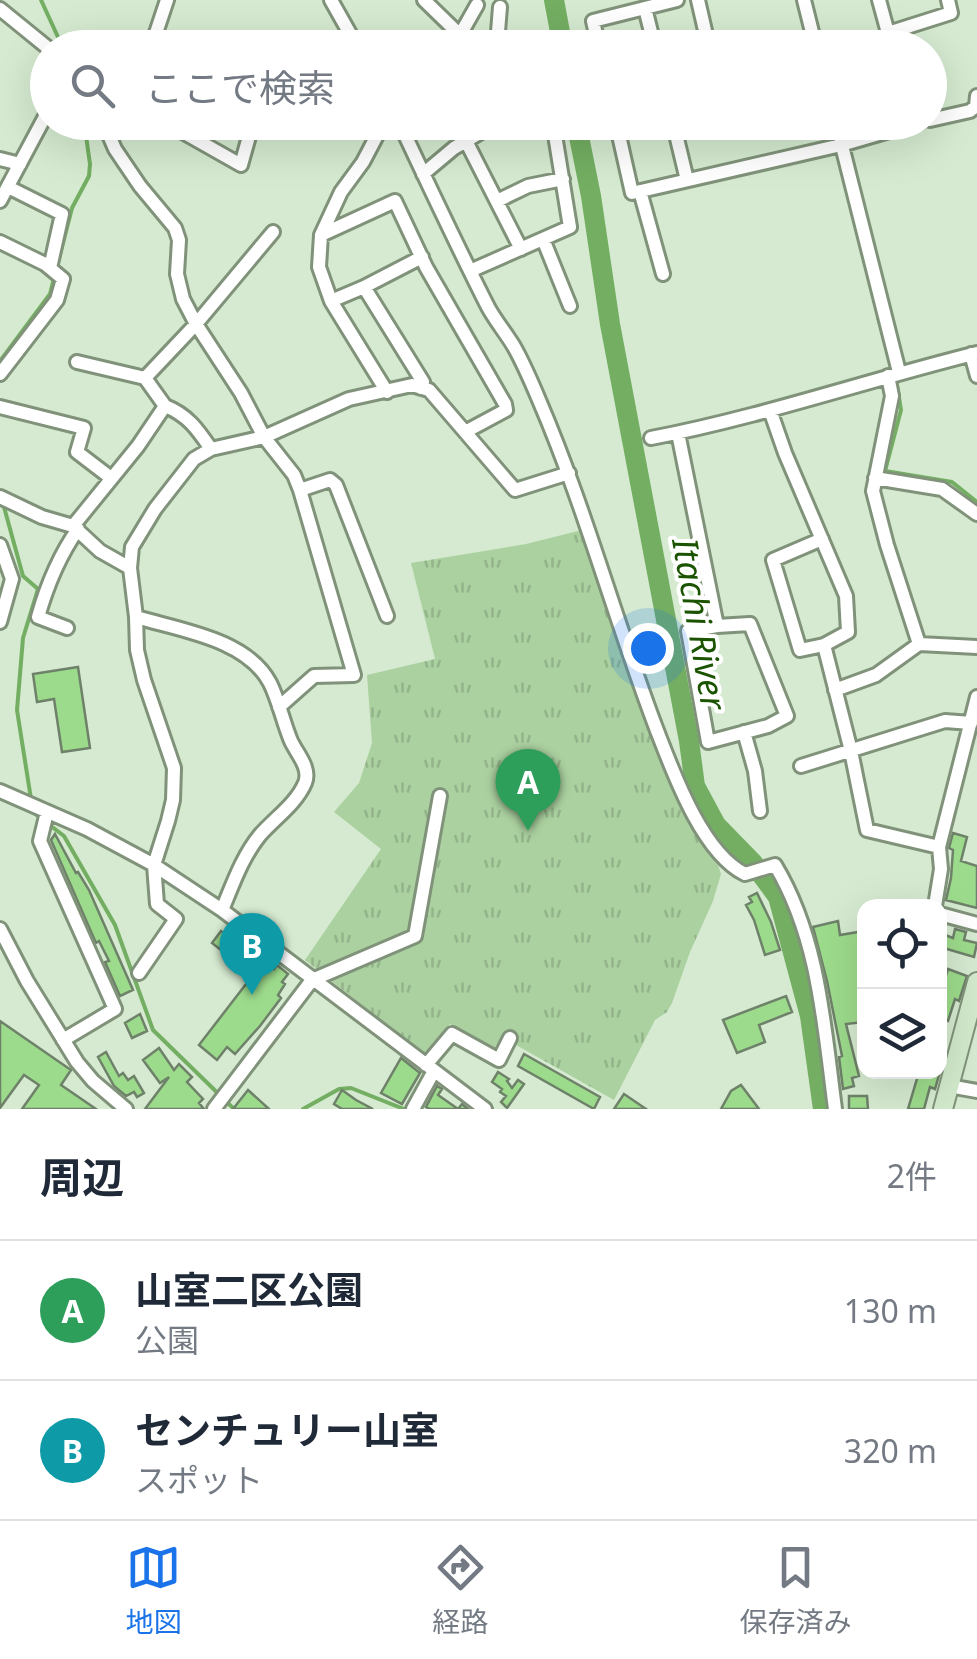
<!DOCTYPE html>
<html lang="ja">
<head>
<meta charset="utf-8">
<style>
  :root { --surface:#fff; --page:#f2f2f3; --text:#1f2937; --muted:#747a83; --line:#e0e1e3; --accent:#1a73e8 }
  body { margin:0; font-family:"Noto Sans","Noto Sans JP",sans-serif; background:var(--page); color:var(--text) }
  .controls { position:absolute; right:30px; bottom:30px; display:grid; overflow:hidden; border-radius:20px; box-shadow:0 10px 40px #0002 }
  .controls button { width:90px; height:90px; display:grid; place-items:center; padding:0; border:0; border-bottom:2px solid var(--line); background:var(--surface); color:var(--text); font:50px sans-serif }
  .you { position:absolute; left:648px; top:648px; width:35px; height:35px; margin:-25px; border:8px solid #fff; border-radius:50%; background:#1a73e8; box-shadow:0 0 0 15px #1a73e833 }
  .badge { display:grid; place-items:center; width:65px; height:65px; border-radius:50%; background:var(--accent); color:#fff; font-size:32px; font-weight:700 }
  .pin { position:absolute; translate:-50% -82px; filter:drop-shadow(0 2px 5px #0008) }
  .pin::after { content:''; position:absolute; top:52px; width:35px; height:30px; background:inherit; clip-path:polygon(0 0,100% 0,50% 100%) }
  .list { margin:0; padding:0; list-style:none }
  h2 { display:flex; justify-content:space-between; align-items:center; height:130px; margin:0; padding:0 40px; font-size:42px }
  h2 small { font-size:32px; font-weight:400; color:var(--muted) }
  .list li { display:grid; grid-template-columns:65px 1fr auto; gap:30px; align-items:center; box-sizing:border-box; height:140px; padding:0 40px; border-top:2px solid var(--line) }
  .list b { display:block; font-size:38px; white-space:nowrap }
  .list p { margin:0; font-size:32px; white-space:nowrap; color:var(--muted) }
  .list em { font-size:32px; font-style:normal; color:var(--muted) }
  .icon { flex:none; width:55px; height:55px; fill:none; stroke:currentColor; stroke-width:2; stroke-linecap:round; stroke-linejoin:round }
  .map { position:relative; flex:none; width:977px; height:1109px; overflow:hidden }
  .search { position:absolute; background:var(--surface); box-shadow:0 10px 40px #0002; left:30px; right:30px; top:30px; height:110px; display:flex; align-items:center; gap:25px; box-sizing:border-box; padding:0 35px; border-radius:55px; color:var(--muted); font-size:38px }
  .sheet { height:410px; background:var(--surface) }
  nav { display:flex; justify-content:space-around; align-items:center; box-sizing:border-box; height:140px; border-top:2px solid var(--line); background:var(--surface); font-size:28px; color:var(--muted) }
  nav a { display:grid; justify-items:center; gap:5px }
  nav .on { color:var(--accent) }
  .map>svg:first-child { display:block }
  .grass { fill:url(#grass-tufts) }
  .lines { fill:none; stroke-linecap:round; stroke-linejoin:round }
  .stream { stroke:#73ae62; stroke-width:4 }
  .river { stroke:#73ae62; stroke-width:20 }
  .building { fill:#9ddb8c; stroke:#6e8169; stroke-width:2.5 }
  .minor-casing { stroke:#80937a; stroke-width:18 }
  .secondary-casing { stroke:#80937a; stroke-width:22 }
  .minor { stroke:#fff; stroke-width:12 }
  .secondary { stroke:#d2eacb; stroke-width:18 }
  .labels { text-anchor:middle; stroke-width:8; stroke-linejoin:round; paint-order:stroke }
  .water-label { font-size:35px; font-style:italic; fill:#1b5401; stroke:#fff }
</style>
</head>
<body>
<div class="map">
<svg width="977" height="1109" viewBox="0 0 977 1109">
  <defs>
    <pattern id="grass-tufts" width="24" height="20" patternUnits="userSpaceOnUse" patternTransform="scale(2.5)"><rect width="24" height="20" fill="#abd1a0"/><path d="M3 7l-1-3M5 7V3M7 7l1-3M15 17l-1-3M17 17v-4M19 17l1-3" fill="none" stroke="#93b48a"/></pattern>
  </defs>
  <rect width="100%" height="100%" fill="#d5ead0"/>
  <!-- grass -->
  <path class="grass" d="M582,530l65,191 68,135 6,18 -8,27 -23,51 -18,51 -5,9 -12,8 -41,80 -112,-63 -7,10 -6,2 -39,-25 -26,30 -119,-94 76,-111 -47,-37 25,-29 13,-40 -5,-68 68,-16 -24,-96 115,-19z"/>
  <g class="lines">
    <!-- stream -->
    <path class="stream" d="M41,0l22,48
      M878,317l8,29
      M0,361l50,-67 22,-86 17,-32 1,-12 -6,-42
      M896,379l5,31 -16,61 67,11 25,20
      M0,504l4,3 19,69 15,13 -15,49 -6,72 14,89
      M33,809l1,4 30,23 51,89 38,105 81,79
      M303,1109l36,-20 12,-1 53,21"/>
    <!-- river -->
    <path class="river" d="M554,0l9,48
      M576,122l15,74 19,128 79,417 6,45 21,39 37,38 25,34 32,119 13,93"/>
  </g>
  <!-- building -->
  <path class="building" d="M78,667l12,81 -28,4 -8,-53 -17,3 -4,-28z
    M953,833l14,4 -6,24 16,5v42l-31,-8 5,-22 2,-28 -4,-2z
    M55,834l21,39 2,-1 11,18 44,100 -13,6 -15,-34 4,-1 -10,-20 -3,2 -45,-103z
    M757,893l14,29 9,28 -15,5 -11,-35 -8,-15 6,-3 -3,-5z
    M838,921l2,14 24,-4v91l-18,2 13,52 -7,2 2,8 -11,3 -4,-32 3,-1 -15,-75 -14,-54z
    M955,929l11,3 -2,8 13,3 -3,14 -34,-10v-14l13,5z
    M221,931l46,37 3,-3 4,4 3,-4 11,9 -6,8 3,2 -7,11 3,3 -21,28 -25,28 -8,-7 -10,13 -18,-15 54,-70 -41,-32z
    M948,969l19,7 -8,25 -4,-2 -7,22 -8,-2v-26z
    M786,996l6,16 -33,13 6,17 -28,11 -14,-33z
    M140,1014l7,17 -15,7 -7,-15z
    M0,1021l71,49 -10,15 35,24h-74l17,-24 -15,-10 -24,33z
    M159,1048l15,22 5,-6 13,13 -5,5 16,17 -4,4 5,6h-59l24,-32 -9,6 -17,-23z
    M106,1052l13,24 4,-3 5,7 6,-4 10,17 -7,4 -3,-5 -8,4 -12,-10 -16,-29z
    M524,1054l76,43 -6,12 -76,-43z
    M401,1058l19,15 -18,31 -21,-11z
    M498,1072l11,7 -2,2 5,7 6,-8 6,4 -17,24 -6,-6 5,-6 -6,-4 2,-3 -10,-7z
    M919,1072l20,3 -4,14 -5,-2 -6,22h-16z
    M741,1085l18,24h-38l10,-18z
    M437,1086l5,3 -4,6 20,14 4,-5 6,5h-38l-4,-2z
    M248,1090l21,19h-36z
    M342,1090l14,10 17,9h-31l-8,-5z
    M624,1094l22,15h-32z
    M849,1096h18l1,13h-19z"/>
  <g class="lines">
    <!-- minor casing -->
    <g class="minor-casing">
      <path id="minor" d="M331,0l27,48
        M424,0l36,35 17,-30
        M698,0l11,48
        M804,0l12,48
        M645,8l10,40
        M0,9l48,39
        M888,33l63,-20 -3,-13
        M497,44l3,-37
        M151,48l16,-48
        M599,48l-6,-27 84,-21
        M866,48l16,-5 6,-10 -9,-33
        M930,120l40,-9 6,-5 1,-10
        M116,122l-7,13 6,14 25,37 35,42 4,12 -2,34 6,25 13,25 45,69 23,44 30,38 6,15 30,-10 6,5 51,131
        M165,122l76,43 12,-43
        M384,122l-21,40 -22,30 -20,43 -2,32 12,34 56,91
        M399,122c29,62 58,124 89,185 7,13 17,25 25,38 10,17 18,36 26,55 46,107 76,220 117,328 17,44 46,125 89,146l30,-9c44,73 49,161 60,244
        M616,122l16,71 209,-48 79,-23
        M673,122l14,58
        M836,122l63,250
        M466,141l55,108
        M0,159l20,5
        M423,174l31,-26 39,-23
        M8,187l54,27 -12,54
        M640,191l23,83
        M0,201l48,-90
        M497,201l31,-15 35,-7
        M321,235l74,-34 31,66 79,137 1,6 -41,22
        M543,239l27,67
        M0,242l45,22 18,15 -6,21 -57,74
        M470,271l100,-44 -15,-92
        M364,287l59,95 -2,6
        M331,301l33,-14 58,-30
        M971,354l6,22
        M77,362l68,16
        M888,376l4,20 -19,95 14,54 32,99
        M165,406l-20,-28 51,-54 77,-92
        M0,407l84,21 -7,24 34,26
        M770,410l15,43 61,143 2,36 -24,13 27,106 16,79 72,17
        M678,433l39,193
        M651,438c110,-21 217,-58 326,-85
        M875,478l67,11 35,25
        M0,497l42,20 31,9 27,25 30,17
        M73,526l65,-80 27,-40c23,9 33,24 46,43
        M822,539l-49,21 27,90 24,-5
        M0,545l12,34 -12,43
        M136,617c44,13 111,22 134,66 9,18 13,39 21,58 6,13 20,27 14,42 -9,21 -30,35 -45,52 -18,22 -27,49 -38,75
        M750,624l37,92 -19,10 -60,16 -20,-111 29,-5z
        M67,628l-29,-11c9,-32 21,-61 40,-88
        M835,690l41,-15 43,-31 58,3
        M279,707l35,-31 40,-1 -54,-185
        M744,732l11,39 5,40
        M801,766l144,-45 26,2
        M0,791l87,38 67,36 68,45 263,199
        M47,812l-7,29 75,168 -52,31
        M935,906l6,-37 -2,-22 38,-150
        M940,914l37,10
        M0,929l27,52 50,81 16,19 33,28
        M139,973l37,-54 -19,-15 -3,-39 14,-44 5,-21 1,-32 -30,-88 -7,-30 -1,-33 -6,-49 2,-21 23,-38 39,-50 17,-10 53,-12 85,-38 63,-14 17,5 86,100 54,-17
        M426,1065l26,-31 47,26 11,-22
        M949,1086l28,5
        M214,1109l98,-129 103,-44 25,-140
        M413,1109l21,-38"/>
    </g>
    <!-- secondary casing -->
    <g class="secondary-casing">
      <path id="secondary" d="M943,1109l34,-127"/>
    </g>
    <!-- minor -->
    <use href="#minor" class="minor"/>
    <!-- secondary -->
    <use href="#secondary" class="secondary"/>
  </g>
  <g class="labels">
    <!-- water labels -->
    <g class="water-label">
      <text transform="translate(699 624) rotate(80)" y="12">Itachi River</text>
    </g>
  </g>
</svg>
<div class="controls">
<button><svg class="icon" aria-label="locate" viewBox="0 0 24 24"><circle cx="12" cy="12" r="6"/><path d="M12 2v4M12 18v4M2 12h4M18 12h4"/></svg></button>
<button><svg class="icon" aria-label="layers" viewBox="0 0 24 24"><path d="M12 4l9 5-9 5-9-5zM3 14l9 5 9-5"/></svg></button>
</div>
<div class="you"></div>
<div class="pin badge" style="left:528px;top:831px;background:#2e9e5b">A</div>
<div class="pin badge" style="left:252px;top:995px;background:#0f9aa8">B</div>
<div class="search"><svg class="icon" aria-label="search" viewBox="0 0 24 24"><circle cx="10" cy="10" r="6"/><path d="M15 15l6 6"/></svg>ここで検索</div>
</div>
<section class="sheet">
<h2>周辺<small>2件</small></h2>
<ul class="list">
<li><span class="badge" style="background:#2e9e5b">A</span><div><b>山室二区公園</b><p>公園</p></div><em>130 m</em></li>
<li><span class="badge" style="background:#0f9aa8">B</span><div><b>センチュリー山室</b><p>スポット</p></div><em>320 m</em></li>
</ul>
</section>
<nav>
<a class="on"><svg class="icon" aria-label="map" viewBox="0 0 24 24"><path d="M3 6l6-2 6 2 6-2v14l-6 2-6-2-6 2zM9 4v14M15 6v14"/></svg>地図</a>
<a><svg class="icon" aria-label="directions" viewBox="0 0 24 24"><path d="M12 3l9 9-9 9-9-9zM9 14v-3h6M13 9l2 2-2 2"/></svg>経路</a>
<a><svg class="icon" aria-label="saved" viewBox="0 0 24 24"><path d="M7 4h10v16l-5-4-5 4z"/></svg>保存済み</a>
</nav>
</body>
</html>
